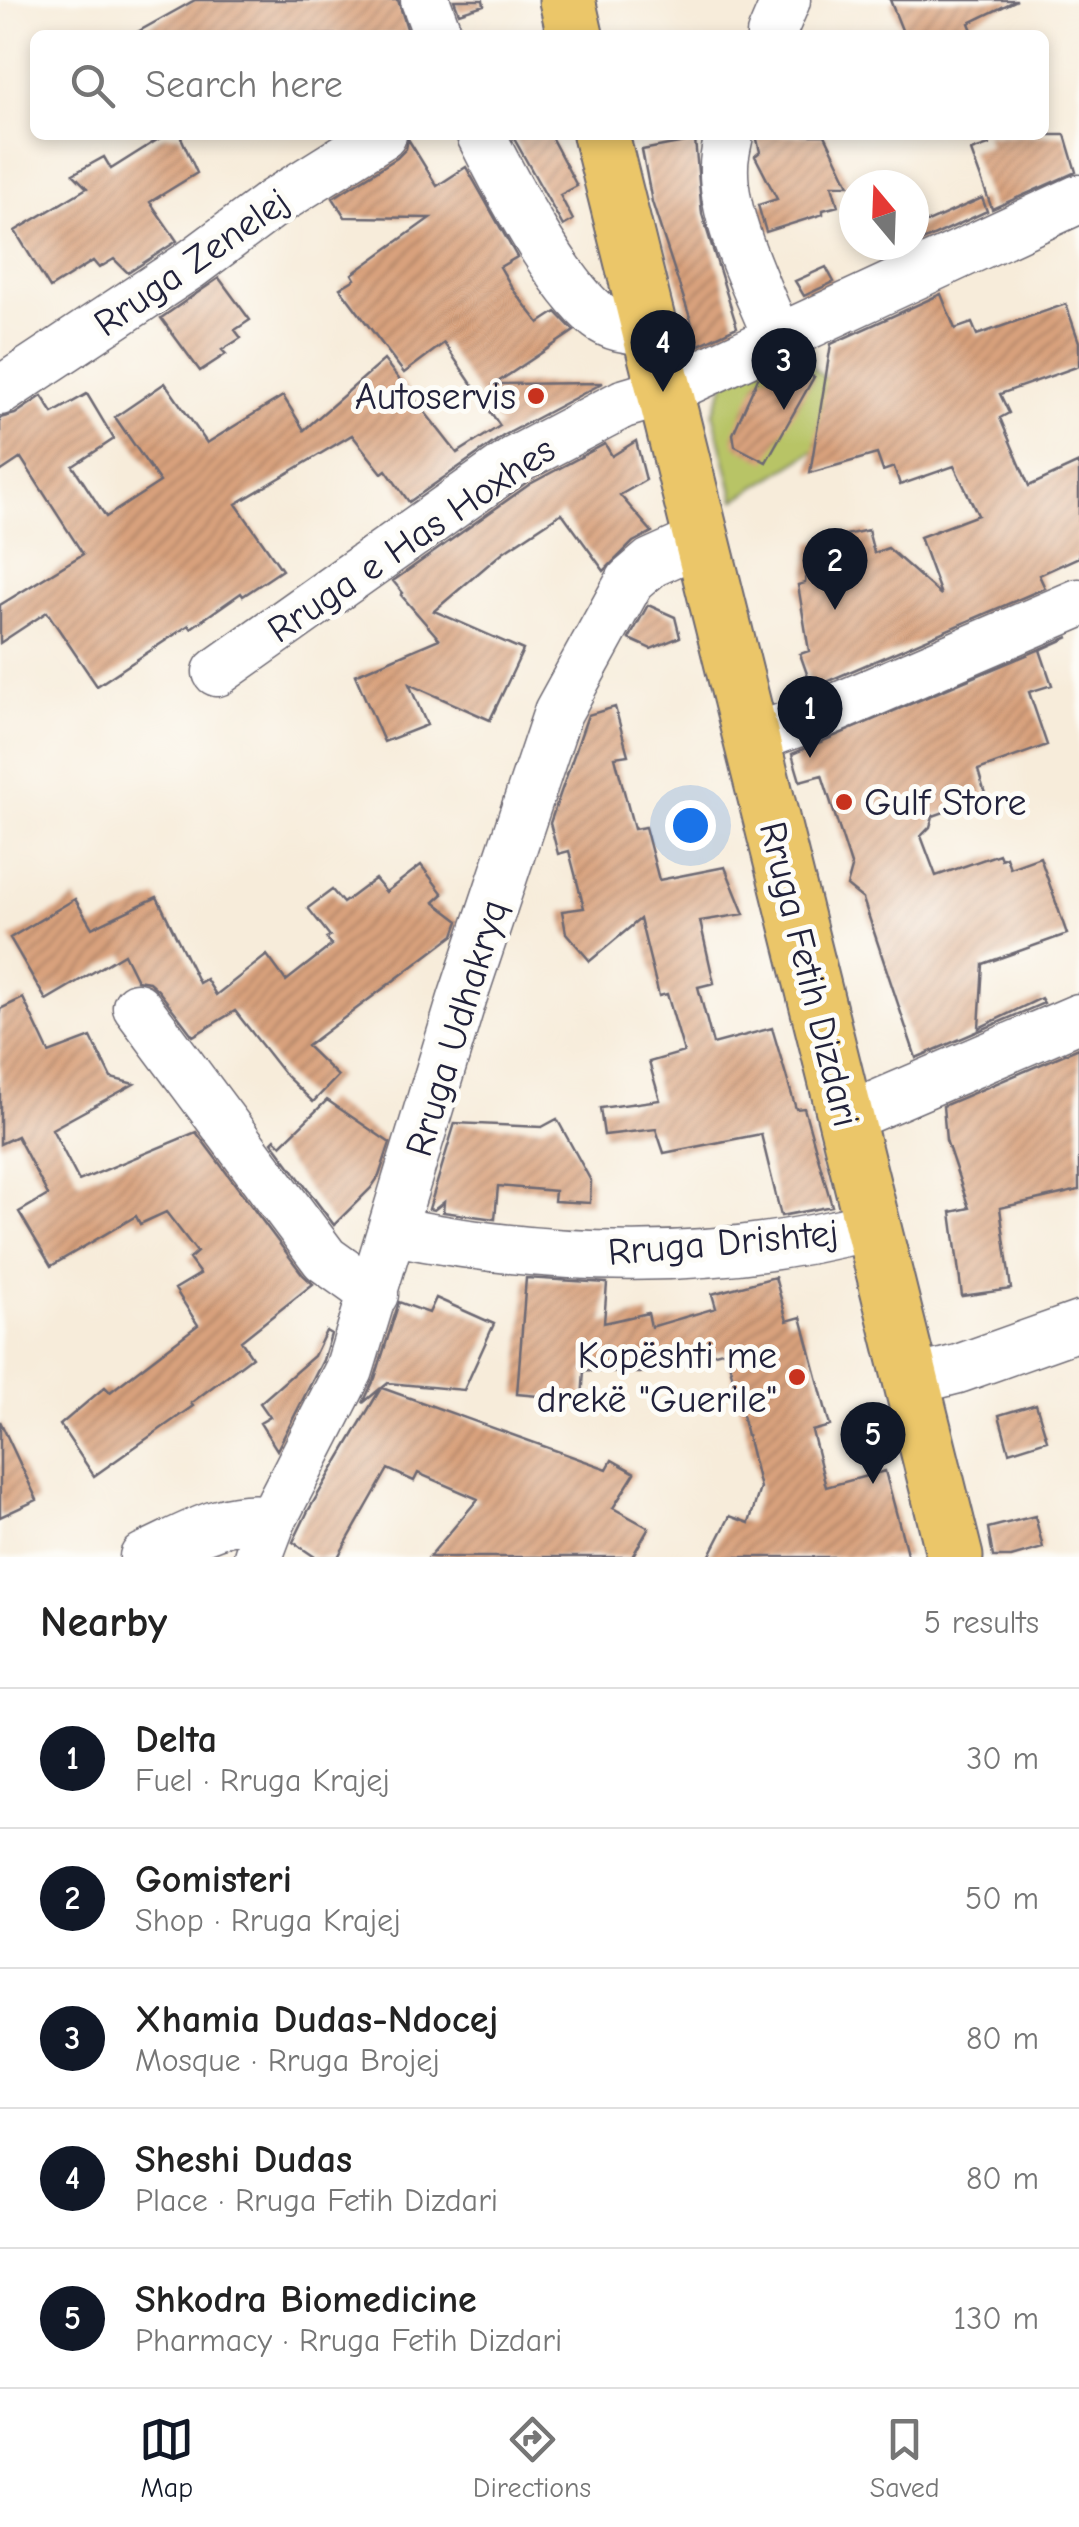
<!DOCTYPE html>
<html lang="en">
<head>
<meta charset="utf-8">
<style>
  :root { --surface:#fff; --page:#f2f2f2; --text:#222; --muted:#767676; --line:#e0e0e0; --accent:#111827 }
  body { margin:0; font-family:"Comic Neue",sans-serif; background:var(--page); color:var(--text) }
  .compass { position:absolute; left:839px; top:170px; width:90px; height:90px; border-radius:50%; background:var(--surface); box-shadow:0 5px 15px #0003; rotate:341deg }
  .you { position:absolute; left:690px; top:825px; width:35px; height:35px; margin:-25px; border:8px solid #fff; border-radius:50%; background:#1a73e8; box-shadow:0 0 0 15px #1a73e833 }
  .badge { display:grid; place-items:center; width:65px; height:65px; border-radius:50%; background:var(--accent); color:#fff; font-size:32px; font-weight:700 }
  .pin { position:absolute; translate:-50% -82px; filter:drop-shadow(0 2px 5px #0008) }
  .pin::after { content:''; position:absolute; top:52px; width:35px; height:30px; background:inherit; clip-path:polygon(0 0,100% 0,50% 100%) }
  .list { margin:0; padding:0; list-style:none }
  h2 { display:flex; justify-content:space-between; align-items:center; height:130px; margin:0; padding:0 40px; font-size:42px }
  h2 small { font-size:32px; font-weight:400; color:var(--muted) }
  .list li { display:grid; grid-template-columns:65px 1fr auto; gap:30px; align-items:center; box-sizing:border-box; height:140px; padding:0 40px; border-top:2px solid var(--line) }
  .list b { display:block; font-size:38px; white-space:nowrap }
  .list p { margin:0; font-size:32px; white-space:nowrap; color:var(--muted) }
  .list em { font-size:32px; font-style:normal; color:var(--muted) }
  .icon { flex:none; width:55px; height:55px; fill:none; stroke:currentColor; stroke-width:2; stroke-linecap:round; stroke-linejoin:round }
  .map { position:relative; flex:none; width:1079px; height:1557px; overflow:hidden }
  .search { position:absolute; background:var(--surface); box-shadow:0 5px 15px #0003; left:30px; right:30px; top:30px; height:110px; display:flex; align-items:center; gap:25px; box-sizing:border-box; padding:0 35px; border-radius:15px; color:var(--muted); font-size:38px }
  .sheet { height:830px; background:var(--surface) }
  nav { display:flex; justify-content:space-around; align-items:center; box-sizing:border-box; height:140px; border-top:2px solid var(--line); background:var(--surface); font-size:28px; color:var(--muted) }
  nav a { display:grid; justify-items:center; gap:5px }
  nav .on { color:var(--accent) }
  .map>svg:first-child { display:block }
  .garden { fill:#b8c466; stroke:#6d7350; stroke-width:2.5 }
  .building { fill:url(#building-hatch) }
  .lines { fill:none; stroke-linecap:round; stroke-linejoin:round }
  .minor-casing { stroke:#6d6973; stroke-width:51 }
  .major-casing { stroke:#6d6973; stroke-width:59 }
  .minor { stroke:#fff; stroke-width:48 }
  .major { stroke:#ebc669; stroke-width:55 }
  .poi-dot { fill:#c8321e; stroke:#fdfcf7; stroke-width:4 }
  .labels { text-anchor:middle; stroke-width:10; stroke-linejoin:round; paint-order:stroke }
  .street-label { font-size:38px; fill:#22223b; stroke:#fdfcf7 }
  .poi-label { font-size:38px; fill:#22223b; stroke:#fdfcf7; text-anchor:end }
</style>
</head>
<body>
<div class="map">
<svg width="1079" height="1557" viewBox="0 0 1079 1557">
  <defs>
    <pattern id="building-hatch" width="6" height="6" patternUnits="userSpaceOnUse" patternTransform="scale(2.5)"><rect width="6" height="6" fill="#d9a27d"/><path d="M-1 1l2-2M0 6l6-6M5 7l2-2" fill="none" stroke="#b08468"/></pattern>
  </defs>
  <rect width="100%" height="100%" fill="#fdfcf7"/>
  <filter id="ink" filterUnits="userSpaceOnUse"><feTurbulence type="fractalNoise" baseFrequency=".01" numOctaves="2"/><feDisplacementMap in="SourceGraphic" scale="20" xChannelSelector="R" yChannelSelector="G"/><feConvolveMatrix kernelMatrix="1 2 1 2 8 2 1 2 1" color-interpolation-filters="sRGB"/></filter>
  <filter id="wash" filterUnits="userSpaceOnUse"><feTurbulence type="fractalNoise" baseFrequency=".0048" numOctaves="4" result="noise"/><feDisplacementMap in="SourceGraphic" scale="40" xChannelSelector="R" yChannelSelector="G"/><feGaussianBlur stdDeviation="2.25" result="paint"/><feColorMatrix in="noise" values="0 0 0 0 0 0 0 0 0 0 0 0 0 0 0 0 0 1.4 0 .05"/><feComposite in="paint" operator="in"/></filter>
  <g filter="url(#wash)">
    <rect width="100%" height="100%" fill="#f7ecda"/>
    <!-- garden -->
    <path class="garden" d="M810,340l2,27 21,18 -13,62 -85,53 -22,-87 13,-32z"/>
    <g id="blocks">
      <!-- building -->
      <path class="building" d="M195,0h203l11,35h-277z
        M454,0h29l1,5 -25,8z
        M890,0h127l-48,23 5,12h-70z
        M165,135h15l17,38 -47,29 27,39 -49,32 -14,-14 -15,9 -6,-7 -43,27 -35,-57 72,-43 -14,-14 31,-17 7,12z
        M512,135h38l27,51 -17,9 13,25 -10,6z
        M756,135h69l24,50h-17l6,21 -15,4v4l-57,18 -8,-27 19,-6 -22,-43 5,-4z
        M986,135h79l11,37 -84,37 -21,-58 18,-6z
        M408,139l29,47 29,-19 51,90 -17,10 14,24 25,32 17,-11 18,19 -79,53 108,-1 -100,53 -94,66 -23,-32 -4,3 -30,-38 -116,69 46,66 -39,26 -2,-3 -50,35 -2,-3 -92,61 -50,-74 -47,31v-38l83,-51 -62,-96 -21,14v-54l15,-4 27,-18 11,17 34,-19 27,45 -41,27 33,51 54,-35 -45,-65 50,-34 42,60 76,-47 21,34 80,-70 73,93 43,-27 -56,-83 -40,30 -64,-85 15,-9 -3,-5 78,-56 -85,-1 -12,-19 64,-40 9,-9z
        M695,140l7,74 35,113 -38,18 -47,-143 -10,-52z
        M982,198l5,13 -73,34v-17z
        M826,267l8,15 -30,14 -9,-15z
        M219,278l31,42 -15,10 6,8 -19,12 4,4 -26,17 -39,-53z
        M941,294l14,35 17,-6 5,12 89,-31 13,38v24l-79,28 9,19 -9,5 29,68 50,-23v94l-40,18 6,13 -233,100 -12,-34 9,-3 -11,-66 7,-2 5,-40 58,-13 6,23 14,-5 53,47 -21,-58 58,-22 -24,-49 -54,19 -6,-18 -11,4 -6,-17 -67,19 21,-129z
        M784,366l30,11 -48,85 -31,-16 -2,-12 25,-56z
        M636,441l10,39 -26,15 32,37 -19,10 -29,29 -42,-58 -59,39 -69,59 89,39 -33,70 -81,-36 18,41 -43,17 -29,-67 84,-36 -38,-44 2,-2 -10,-12 137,-97 75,-40 7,12z
        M648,605l27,12 5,20 -29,12 -22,-10z
        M1069,637l-29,13 12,35 -23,7 18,53 -69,25 8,27 -53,19 -3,11 -9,9 15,40 63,-22 2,5 5,-2 4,11 30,-11 27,77 -84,30 -4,64 62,-30 3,5 -128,55 -53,-159 -16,-13 5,-18 -30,-93 -22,6 -8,-27z
        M615,707l13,48 -13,2 19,72 11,-2 14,53 66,-13 19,47 -44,7 14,62 -16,4 15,57 59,-16 24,81 8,-1 28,98 -51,10 -20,-82 -97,19 -8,-24 -52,6 -4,-27 60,-8 -11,-38 35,-10 -17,-58 -8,2 -19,-77 -50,42 -24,-28 -4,-22 22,-3 -15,-57 -11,3 -8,-31 38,-108z
        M421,865l22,29 -9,8 25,19 -5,14 -147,111 31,30 -25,26 -27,-26 -51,-65 -42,25 -35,-46 -9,-8 -12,-2 -13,-26 -78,46 -36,-62 65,-39 17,29 65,-31 42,86 7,-4 10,16 51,-40 19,26 46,-36 -6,-7 4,-2 -22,-28 24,-18 11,13 32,-24 11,13z
        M23,998l26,55 42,-16 20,41 23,6 -82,45 27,52 117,-49 107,143 10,9 -72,57 11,16 -61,46 2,3 -99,70 -34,-51 45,-38 5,5 88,-67 -23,-36 25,-15 -11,-15 8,-7 -31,-40 -26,12 -4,-8 -85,50 -32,-54 29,-17 -31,-59 -17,8v-135z
        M1079,1048v142l-79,18 11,81 -49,7 -11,-84 18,-4 -23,-68 -3,-34z
        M327,1100l63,43 -11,33 -8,12 -37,37 -62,-83 3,-3 6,6z
        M557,1119l34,62 -1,22 -36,-2 1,-10 -57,-5 -3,33 -52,-7 1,-10 -10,8 -5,-1 26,-86 87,4z
        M775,1277l12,44 14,-4 29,109 -18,5 14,56 59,-16 23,86h-199l21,-41 19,7 11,-35 -34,-138 -86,23 -56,-3 -2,30 -65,-6 9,-116 81,5 -3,40 44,-10 3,14 65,-19 -4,-14z
        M436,1298l58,26 -30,66 -76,-7 -6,5 225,81 5,-9 23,13 -22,35 36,20 -17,29h-203l49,-58 -60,-26 -4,8 -26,-12 -50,88h-23l-22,-15 15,-31 73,-123 -18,15 12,-25 24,-76 30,11z
        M326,1331l5,3 -8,26 -46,90 -17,-27 10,-6 -10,-14 54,-47z
        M1036,1404l11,36 -38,12 -10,-37z
        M0,1421l37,79 -37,17z
        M1035,1516l8,32 -32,9h-18l-5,-29z"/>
    </g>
  </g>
  <g filter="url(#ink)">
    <use href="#blocks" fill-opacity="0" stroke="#6d6973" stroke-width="2.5"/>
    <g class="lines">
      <!-- minor casing -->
      <g class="minor-casing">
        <path id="minor" d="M425,0l13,35
          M771,35l15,-35
          M481,135c23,46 78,152 118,182 15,12 33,12 51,14
          M729,135c-2,10 -5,21 -5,31 -2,54 34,123 54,173
          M0,391l189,-125 86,-64 107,-67
          M217,672l299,-212 107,-56 40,-12 416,-193
          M752,739l77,-28 250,-108
          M137,1007l188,252 49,35
          M846,1118l233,-100
          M394,1231c157,32 323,36 479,-6
          M911,1381l47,-12 121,-43
          M144,1557c43,-19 80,-45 128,-37
          M258,1557l14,-37 77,-150 113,-371 96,-287 72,-131 21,-18 51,-23"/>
      </g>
      <!-- major casing -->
      <g class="major-casing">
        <path id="major" d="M567,0l8,35
          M601,135l354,1422"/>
      </g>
      <!-- minor -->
      <use href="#minor" class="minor"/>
      <!-- major -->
      <use href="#major" class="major"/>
    </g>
  </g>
  <!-- markers -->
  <g class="poi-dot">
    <circle cx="536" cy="396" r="10"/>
    <circle cx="844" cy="802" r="10"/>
    <circle cx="797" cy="1377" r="10"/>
  </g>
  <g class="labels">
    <!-- street labels -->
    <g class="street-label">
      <text transform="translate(191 262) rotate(-35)" y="13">Rruga Zenelej</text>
      <text transform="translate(411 539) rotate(-34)" y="13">Rruga e Has Hoxhes</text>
      <text transform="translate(810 974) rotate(76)" y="13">Rruga Fetih Dizdari</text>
      <text transform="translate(456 1028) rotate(-73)" y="13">Rruga Udhakryq</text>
      <text transform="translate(723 1242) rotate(-5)" y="13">Rruga Drishtej</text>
    </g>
    <!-- poi labels -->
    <g class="poi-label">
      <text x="516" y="409">Autoservis</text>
      <text x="864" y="815" text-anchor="start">Gulf Store</text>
      <text x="777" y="1368">Kopështi me<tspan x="777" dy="44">drekë "Guerile"</tspan></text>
    </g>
  </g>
</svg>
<svg class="compass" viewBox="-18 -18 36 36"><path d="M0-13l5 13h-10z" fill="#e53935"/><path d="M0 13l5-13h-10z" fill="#767676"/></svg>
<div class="you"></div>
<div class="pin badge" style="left:810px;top:758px">1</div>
<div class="pin badge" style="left:835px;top:610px">2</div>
<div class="pin badge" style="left:784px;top:410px">3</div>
<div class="pin badge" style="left:663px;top:392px">4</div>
<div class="pin badge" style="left:873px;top:1484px">5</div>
<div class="search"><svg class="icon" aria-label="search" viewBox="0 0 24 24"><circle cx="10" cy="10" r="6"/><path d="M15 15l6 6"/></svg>Search here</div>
</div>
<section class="sheet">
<h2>Nearby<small>5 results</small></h2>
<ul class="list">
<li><span class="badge">1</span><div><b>Delta</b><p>Fuel · Rruga Krajej</p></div><em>30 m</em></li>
<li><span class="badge">2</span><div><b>Gomisteri</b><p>Shop · Rruga Krajej</p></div><em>50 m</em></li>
<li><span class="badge">3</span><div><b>Xhamia Dudas-Ndocej</b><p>Mosque · Rruga Brojej</p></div><em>80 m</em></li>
<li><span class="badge">4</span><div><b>Sheshi Dudas</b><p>Place · Rruga Fetih Dizdari</p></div><em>80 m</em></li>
<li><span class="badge">5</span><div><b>Shkodra Biomedicine</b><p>Pharmacy · Rruga Fetih Dizdari</p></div><em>130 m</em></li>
</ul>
</section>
<nav>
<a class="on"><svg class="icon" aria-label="map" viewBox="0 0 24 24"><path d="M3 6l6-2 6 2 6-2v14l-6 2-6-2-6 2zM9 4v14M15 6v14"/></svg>Map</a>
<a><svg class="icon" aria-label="directions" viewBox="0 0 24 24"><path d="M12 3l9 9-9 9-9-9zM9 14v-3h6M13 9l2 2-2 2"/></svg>Directions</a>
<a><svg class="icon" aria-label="saved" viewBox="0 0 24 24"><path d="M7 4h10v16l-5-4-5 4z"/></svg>Saved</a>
</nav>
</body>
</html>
